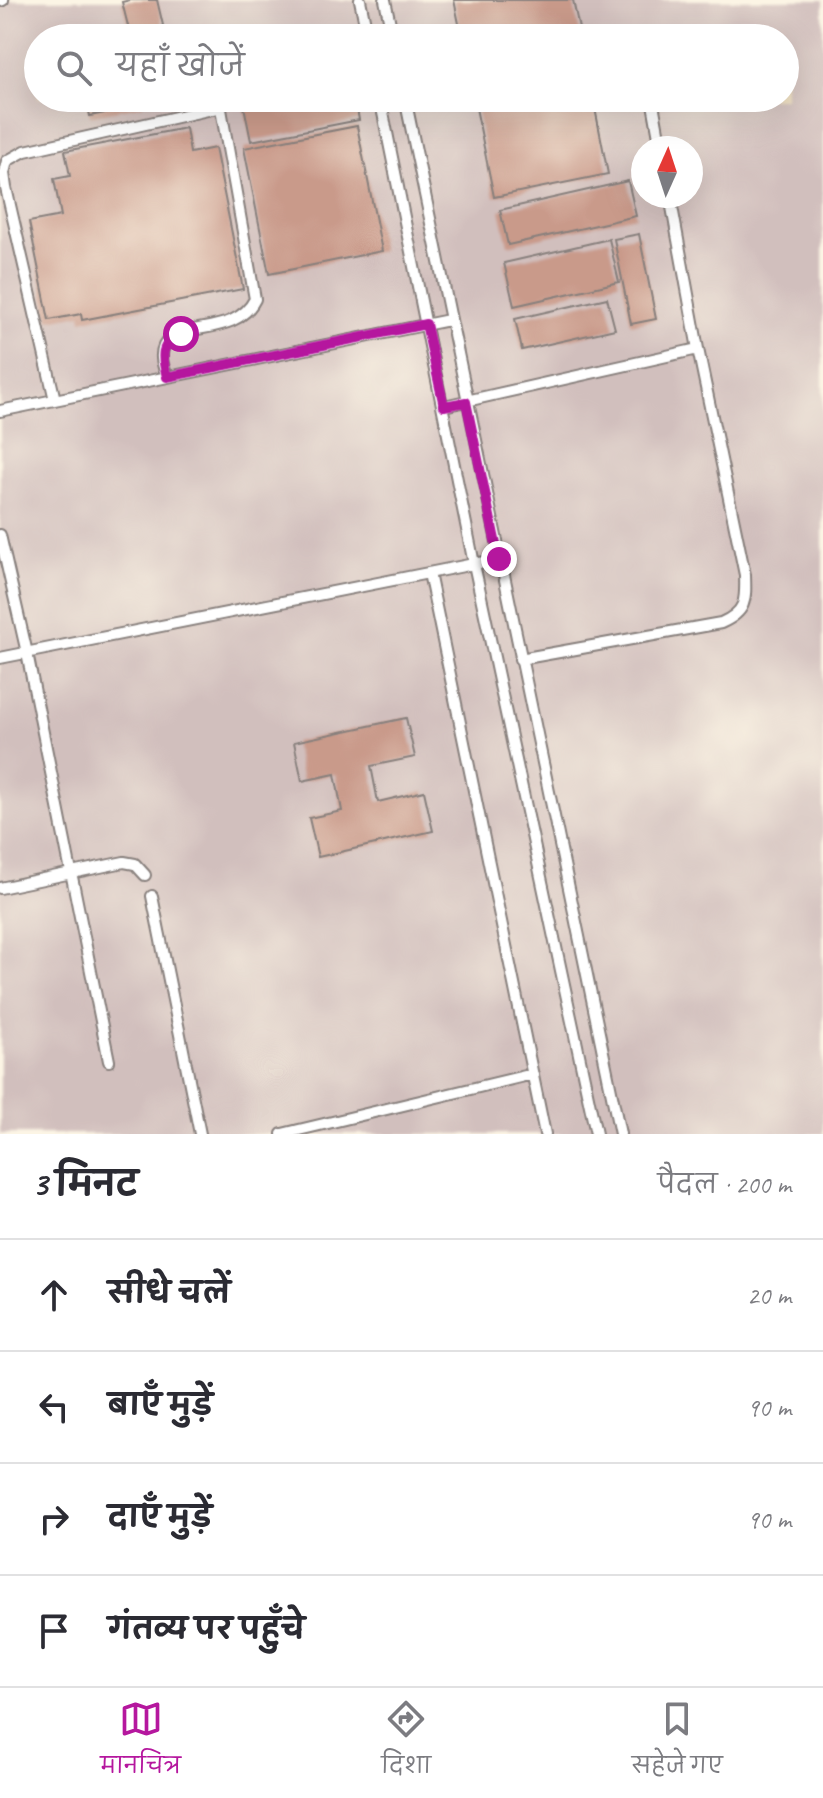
<!DOCTYPE html>
<html lang="hi">
<head>
<meta charset="utf-8">
<style>
  :root { --surface:#fff; --page:#f7f7f7; --text:#2b2b33; --muted:#7c7c81; --line:#e1e1e2; --accent:#b5179e }
  body { margin:0; font-family:Caveat,"Playpen Sans Deva",sans-serif; background:var(--page); color:var(--text) }
  .compass { position:absolute; left:631px; top:136px; width:72px; height:72px; border-radius:50%; background:var(--surface); box-shadow:0 8px 32px #0002; rotate:3deg }
  .stop { position:absolute; width:24px; height:24px; margin:-18px; border:6px solid #b5179e; border-radius:50%; background:#fff }
  .stop.end { background:#b5179e; border-color:#fff; box-shadow:0 2px 8px #0008 }
  .list { margin:0; padding:0; list-style:none }
  h2 { display:flex; justify-content:space-between; align-items:center; height:104px; margin:0; padding:0 32px; font-size:34px }
  h2 small { font-size:26px; font-weight:400; color:var(--muted) }
  .list li { display:grid; grid-template-columns:52px 1fr auto; gap:24px; align-items:center; box-sizing:border-box; height:112px; padding:0 32px; border-top:2px solid var(--line) }
  .list b { display:block; font-size:30px; white-space:nowrap }
  .list em { font-size:26px; font-style:normal; color:var(--muted) }
  .icon { flex:none; width:44px; height:44px; fill:none; stroke:currentColor; stroke-width:2; stroke-linecap:round; stroke-linejoin:round }
  .map { position:relative; flex:none; width:823px; height:1134px; overflow:hidden }
  .search { position:absolute; background:var(--surface); box-shadow:0 8px 32px #0002; left:24px; right:24px; top:24px; height:88px; display:flex; align-items:center; gap:20px; box-sizing:border-box; padding:0 28px; border-radius:44px; color:var(--muted); font-size:30px }
  .sheet { height:552px; background:var(--surface) }
  nav { display:flex; justify-content:space-around; align-items:center; box-sizing:border-box; height:112px; border-top:2px solid var(--line); background:var(--surface); font-size:22px; color:var(--muted) }
  nav a { display:grid; justify-items:center; gap:4px }
  nav .on { color:var(--accent) }
  .map>svg:first-child { display:block }
  .industrial { fill:#d1bfbd; fill-rule:evenodd }
  .building { fill:#c99a8a }
  .lines { fill:none; stroke-linecap:round; stroke-linejoin:round }
  .lane-casing { stroke:#88807d; stroke-width:14 }
  .lane { stroke:#fff; stroke-width:10 }
  .route { stroke:#b5179e; stroke-width:10 }
</style>
</head>
<body>
<div class="map">
<svg width="823" height="1134" viewBox="0 0 823 1134">
  <rect width="100%" height="100%" fill="#fcf5e5"/>
  <filter id="ink" filterUnits="userSpaceOnUse"><feTurbulence type="fractalNoise" baseFrequency=".0125" numOctaves="2"/><feDisplacementMap in="SourceGraphic" scale="16" xChannelSelector="R" yChannelSelector="G"/><feConvolveMatrix kernelMatrix="1 2 1 2 8 2 1 2 1" color-interpolation-filters="sRGB"/></filter>
  <filter id="wash" filterUnits="userSpaceOnUse"><feTurbulence type="fractalNoise" baseFrequency=".006" numOctaves="4" result="noise"/><feDisplacementMap in="SourceGraphic" scale="32" xChannelSelector="R" yChannelSelector="G"/><feGaussianBlur stdDeviation="1.8" result="paint"/><feColorMatrix in="noise" values="0 0 0 0 0 0 0 0 0 0 0 0 0 0 0 0 0 1.4 0 .05"/><feComposite in="paint" operator="in"/></filter>
  <g filter="url(#wash)">
    <rect width="100%" height="100%" fill="#efdfbf"/>
    <!-- industrial -->
    <path class="industrial" d="M0,0h823v1134h-823zM38,38h747v60h-747zM643,148h48v48h-48z"/>
    <g id="blocks">
      <!-- building -->
      <path class="building" d="M130,0h27l9,38h-35l-9,-36z
        M454,0h119l8,38h-119z
        M86,98h56l1,7 -53,11z
        M284,98h71l4,22 -108,21 -7,-35z
        M474,98h119l15,76 -114,23z
        M357,126l25,125 -113,23 -25,-126z
        M186,128l4,25 25,-5 28,141 -161,31 -1,-6 -32,6 -20,-98 32,-6 -7,-37 16,-3 -5,-25z
        M628,181l8,35 -128,29 -8,-35z
        M639,234l17,85 -25,5 -17,-85z
        M609,239l10,43 -105,24 -10,-43z
        M607,298l8,31 -93,21 -7,-31z
        M406,718l9,39 -44,9 7,36 46,-11 9,40 -115,26 -9,-39 33,-7 -7,-37 -33,7 -8,-39z"/>
    </g>
  </g>
  <g filter="url(#ink)">
    <use href="#blocks" fill-opacity="0" stroke="#88807d" stroke-width="2"/>
    <g class="lines">
      <!-- lane casing -->
      <g class="lane-casing">
        <path id="lane" d="M360,0l8,38
          M385,0l8,38
          M0,1l3,-1
          M380,98l94,466 122,570
          M405,98l215,1036
          M652,98l9,50
          M167,377c-3,-9 -8,-21 -3,-31 13,-27 71,-7 91,-47l-36,-201
          M55,400l-49,-212 -2,-15 3,-12 18,-10 196,-44
          M444,406l254,-57
          M0,411l449,-91
          M0,535l27,118 82,408
          M429,573l116,561
          M0,658l499,-99
          M520,659l201,-36c25,-11 25,-22 24,-48l-47,-226 -28,-153
          M0,888l124,-26 11,2 10,11
          M152,896l48,238
          M282,1134l251,-60"/>
      </g>
      <!-- lane -->
      <use href="#lane" class="lane"/>
    </g>
  </g>
  <g class="lines" filter="url(#ink)">
    <!-- route -->
    <path class="route" d="M181,334c-22,10 -19,22 -14,43l259,-53 18,82 22,-4 33,157"/>
  </g>
</svg>
<svg class="compass" viewBox="-18 -18 36 36"><path d="M0-13l5 13h-10z" fill="#e53935"/><path d="M0 13l5-13h-10z" fill="#7c7c81"/></svg>
<div class="stop" style="left:181px;top:334px"></div>
<div class="stop end" style="left:499px;top:559px"></div>
<div class="search"><svg class="icon" aria-label="search" viewBox="0 0 24 24"><circle cx="10" cy="10" r="6"/><path d="M15 15l6 6"/></svg>यहाँ खोजें</div>
</div>
<section class="sheet">
<h2>3 मिनट<small>पैदल · 200 m</small></h2>
<ul class="list">
<li><svg class="icon" aria-label="ahead" viewBox="0 0 24 24"><path d="M12 20V5M6 11l6-6 6 6"/></svg><div><b>सीधे चलें</b></div><em>20 m</em></li>
<li><svg class="icon" aria-label="left" viewBox="0 0 24 24"><path d="M17 20v-9H6M10 6l-5 5 5 5"/></svg><div><b>बाएँ मुड़ें</b></div><em>90 m</em></li>
<li><svg class="icon" aria-label="right" viewBox="0 0 24 24"><path d="M7 20v-9h11M14 6l5 5-5 5"/></svg><div><b>दाएँ मुड़ें</b></div><em>90 m</em></li>
<li><svg class="icon" aria-label="arrive" viewBox="0 0 24 24"><path d="M6 21V4h12l-3 4 3 4H6"/></svg><div><b>गंतव्य पर पहुँचे</b></div></li>
</ul>
</section>
<nav>
<a class="on"><svg class="icon" aria-label="map" viewBox="0 0 24 24"><path d="M3 6l6-2 6 2 6-2v14l-6 2-6-2-6 2zM9 4v14M15 6v14"/></svg>मानचित्र</a>
<a><svg class="icon" aria-label="directions" viewBox="0 0 24 24"><path d="M12 3l9 9-9 9-9-9zM9 14v-3h6M13 9l2 2-2 2"/></svg>दिशा</a>
<a><svg class="icon" aria-label="saved" viewBox="0 0 24 24"><path d="M7 4h10v16l-5-4-5 4z"/></svg>सहेजे गए</a>
</nav>
</body>
</html>
